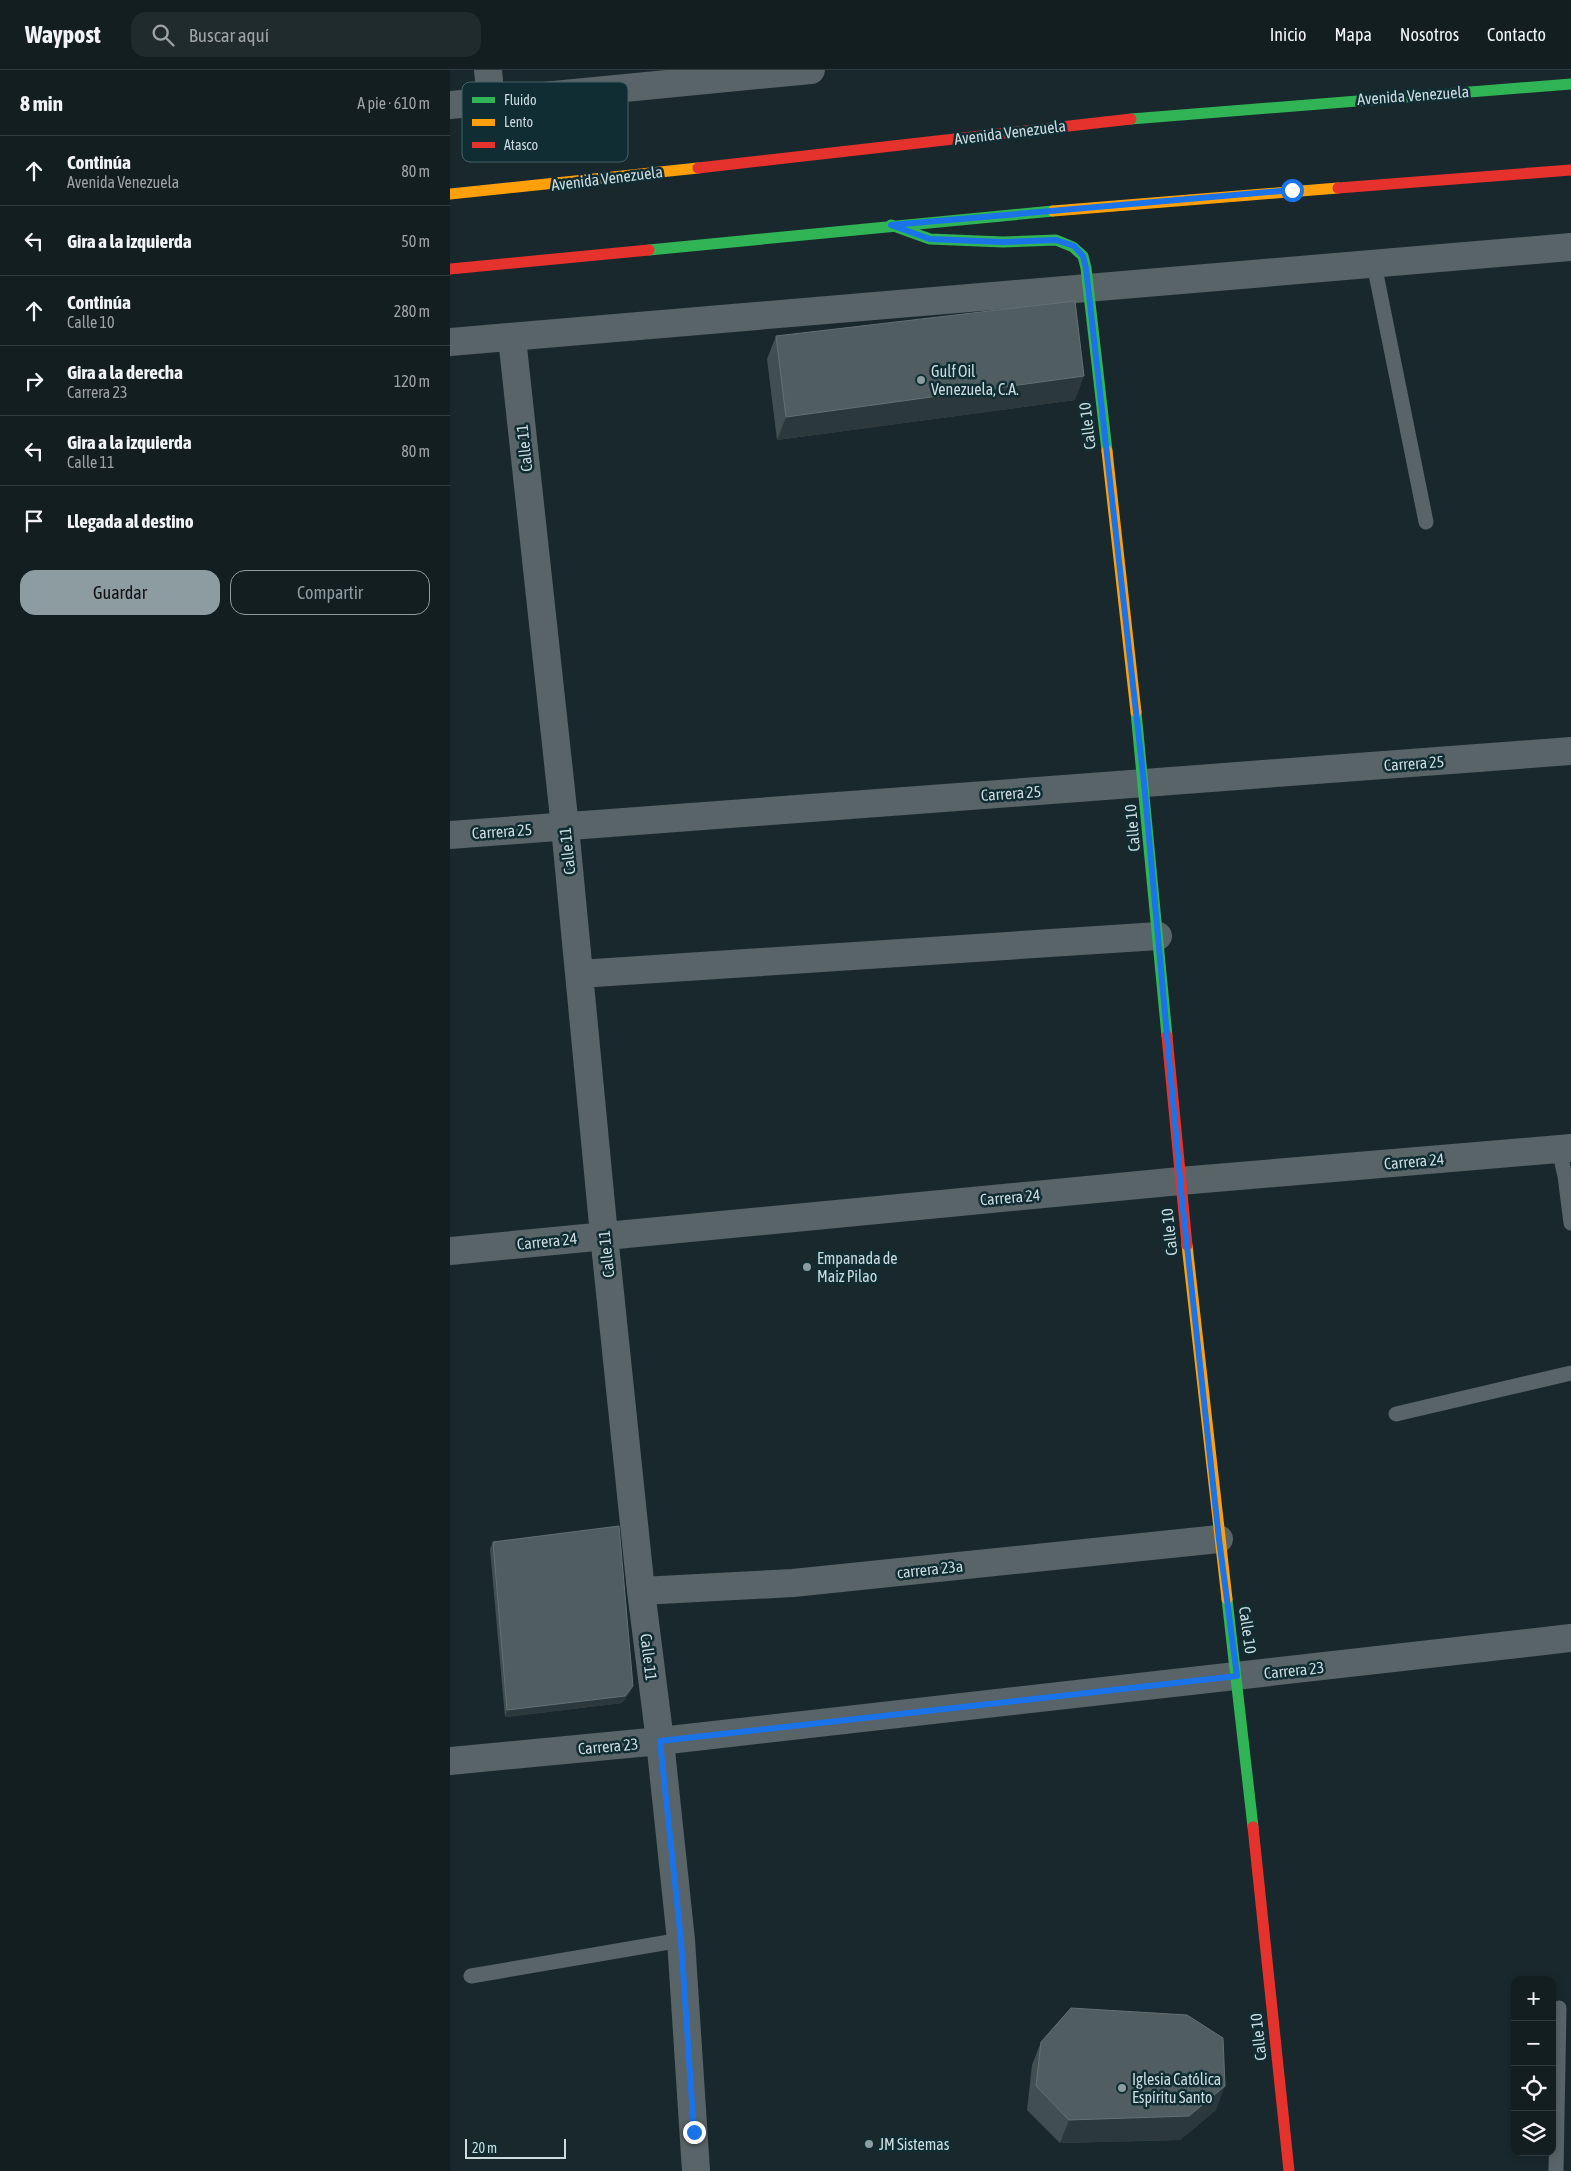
<!DOCTYPE html>
<html lang="es">
<head>
<meta charset="utf-8">
<style>
  :root { --surface:#131e21; --page:#202b2e; --text:#f1f3f6; --muted:#9da2a5; --line:#323c3f; --accent:#8d9ca0 }
  body { margin:0; font-family:"Asap Condensed",sans-serif; background:var(--page); color:var(--text) }
  .controls { position:absolute; right:15px; bottom:15px; display:grid; overflow:hidden; border-radius:10px; box-shadow:0 2px 8px #0003 }
  .controls button { width:45px; height:45px; display:grid; place-items:center; padding:0; border:0; border-bottom:1px solid var(--line); background:var(--surface); color:var(--text); font:25px sans-serif }
  .scale { position:absolute; left:15px; bottom:12px; width:101px; box-sizing:border-box; padding-left:5px; border:2px solid #cbdbdf; border-top:0; font-size:14px; line-height:18px; white-space:nowrap; color:#cbdbdf; -webkit-text-stroke:4px #112d34; paint-order:stroke }
  .stop { position:absolute; width:15px; height:15px; margin:-11px; border:4px solid #1a73e8; border-radius:50%; background:#fff }
  .stop.end { background:#1a73e8; border-color:#fff; box-shadow:0 1px 5px #0008 }
  .list { margin:0; padding:0; list-style:none }
  h2 { display:flex; justify-content:space-between; align-items:center; height:65px; margin:0; padding:0 20px; font-size:21px }
  h2 small { font-size:16px; font-weight:400; color:var(--muted) }
  .list li { display:grid; grid-template-columns:32px 1fr auto; gap:15px; align-items:center; box-sizing:border-box; height:70px; padding:0 20px; border-top:1px solid var(--line) }
  .list b { display:block; font-size:19px; white-space:nowrap }
  .list p { margin:0; font-size:16px; white-space:nowrap; color:var(--muted) }
  .list em { font-size:16px; font-style:normal; color:var(--muted) }
  .actions { display:flex; gap:10px; padding:15px 20px }
  .actions a { flex:1; padding:11px 0; border:1px solid var(--accent); border-radius:15px; text-align:center; font-size:18px; color:var(--accent) }
  .actions .main { background:var(--accent); color:#111 }
  .icon { flex:none; width:28px; height:28px; fill:none; stroke:currentColor; stroke-width:2; stroke-linecap:round; stroke-linejoin:round }
  .map { position:relative; flex:none; width:1121px; height:2101px; overflow:hidden }
  header { display:flex; align-items:center; gap:30px; box-sizing:border-box; height:70px; padding:0 25px; background:var(--surface); border-bottom:1px solid var(--line) }
  header strong { font-size:24px }
  nav { display:flex; gap:28px; margin-inline-start:auto; font-size:18px }
  .search { width:350px; height:45px; background:var(--page); display:flex; align-items:center; gap:12px; box-sizing:border-box; padding:0 18px; border-radius:15px; color:var(--muted); font-size:19px }
  main { display:flex }
  aside { flex:1; background:var(--surface) }
  .map>svg:first-child { display:block }
  .lines { fill:none; stroke-linecap:round; stroke-linejoin:round }
  .lane { stroke:#586467; stroke-width:15 }
  .street { stroke:#586467; stroke-width:28 }
  .fast { stroke:#30b455; stroke-width:11 }
  .slow { stroke:#ff9f0a; stroke-width:11 }
  .jam { stroke:#e5322d; stroke-width:11 }
  .wall { fill:#414f52 }
  .shaded-wall { fill:#2b393c }
  .building { fill:#505e61; stroke:#637175 }
  .route { stroke:#1a73e8; stroke-width:6 }
  .poi-dot { fill:#8d9ca0; stroke:#112d34; stroke-width:2 }
  .labels { text-anchor:middle; stroke-width:5; stroke-linejoin:round; paint-order:stroke }
  .street-label { font-size:16px; fill:#cbdbdf; stroke:#112d34 }
  .poi-label { font-size:16px; fill:#cbdbdf; stroke:#112d34; text-anchor:start }
  .key { fill:#112d34; stroke:#496167; stroke-width:1 }
  .key-label { font-size:14px; fill:#cbdbdf }
</style>
</head>
<body>
<header>
<strong>Waypost</strong>
<div class="search"><svg class="icon" aria-label="search" viewBox="0 0 24 24"><circle cx="10" cy="10" r="6"/><path d="M15 15l6 6"/></svg>Buscar aquí</div>
<nav><a>Inicio</a><a>Mapa</a><a>Nosotros</a><a>Contacto</a></nav>
</header>
<main>
<aside>
<h2>8 min<small>A pie · 610 m</small></h2>
<ul class="list">
<li><svg class="icon" aria-label="ahead" viewBox="0 0 24 24"><path d="M12 20V5M6 11l6-6 6 6"/></svg><div><b>Continúa</b><p>Avenida Venezuela</p></div><em>80 m</em></li>
<li><svg class="icon" aria-label="left" viewBox="0 0 24 24"><path d="M17 20v-9H6M10 6l-5 5 5 5"/></svg><div><b>Gira a la izquierda</b></div><em>50 m</em></li>
<li><svg class="icon" aria-label="ahead" viewBox="0 0 24 24"><path d="M12 20V5M6 11l6-6 6 6"/></svg><div><b>Continúa</b><p>Calle 10</p></div><em>280 m</em></li>
<li><svg class="icon" aria-label="right" viewBox="0 0 24 24"><path d="M7 20v-9h11M14 6l5 5-5 5"/></svg><div><b>Gira a la derecha</b><p>Carrera 23</p></div><em>120 m</em></li>
<li><svg class="icon" aria-label="left" viewBox="0 0 24 24"><path d="M17 20v-9H6M10 6l-5 5 5 5"/></svg><div><b>Gira a la izquierda</b><p>Calle 11</p></div><em>80 m</em></li>
<li><svg class="icon" aria-label="arrive" viewBox="0 0 24 24"><path d="M6 21V4h12l-3 4 3 4H6"/></svg><div><b>Llegada al destino</b></div></li>
</ul>
<div class="actions"><a class="main">Guardar</a><a>Compartir</a></div>
</aside>
<div class="map">
<svg width="1121" height="2101" viewBox="0 0 1121 2101">
  <rect width="100%" height="100%" fill="#19282c"/>
  <g class="lines">
    <!-- lane -->
    <path class="lane" d="M924,194l52,258
      M1109,1079l6,27 6,47
      M946,1344l175,-41
      M21,1906l210,-36
      M1106,2101l3,-163"/>
    <!-- street -->
    <path class="street" d="M38,0l3,32
      M0,35l361,-35
      M62,268l53,489 39,408 37,356 19,150 21,199 15,231
      M0,272l1121,-95
      M0,765l1121,-84
      M129,904l579,-38
      M0,1181l730,-70 391,-33
      M191,1521l152,-8 426,-44
      M0,1691l210,-20 911,-103"/>
    <!-- fast -->
    <path class="fast" d="M681,49l440,-35
      M441,155l39,14 73,3 53,-2 17,7 10,9 3,12 21,183
      M199,180l404,-39
      M686,642l31,324
      M777,1529l26,228"/>
    <!-- slow -->
    <path class="slow" d="M0,124l248,-26
      M603,141l285,-23
      M657,381l29,261
      M737,1175l40,354"/>
    <!-- jam -->
    <path class="jam" d="M248,98l433,-49
      M888,118l233,-18
      M0,199l199,-19
      M717,966l20,209
      M803,1757l36,344"/>
  </g>
  <!-- wall -->
  <path class="wall" d="M326,266l299,64 -298,40 -10,-81z
    M43,1472l137,150 -8,11 -117,14 -15,-168z
    M591,1972l175,68 -36,30 -120,3 -33,-33 5,-45z"/>
  <!-- shaded-wall -->
  <path class="shaded-wall" d="M634,306l-9,24 -298,40 9,-23z
    M183,1616l-3,6 -8,11 -117,14 2,-7z
    M775,2016l-9,24 -36,30 -120,3 9,-23z"/>
  <!-- building -->
  <path class="building" d="M625,231l9,75 -298,41 -10,-81z
    M169,1456l14,160 -8,10 -118,14 -14,-168z
    M621,1938l116,7 36,23 2,48 -36,30 -120,4 -33,-34 5,-44z"/>
  <g class="lines">
    <!-- route -->
    <path class="route" d="M244,2062l-13,-192 -21,-199 577,-65 -18,-137 -37,-339 -38,-417 -58,-515 -3,-12 -9,-10 -18,-6 -53,2 -73,-3 -39,-14 401,-35"/>
  </g>
  <!-- markers -->
  <g class="poi-dot">
    <circle cx="471" cy="310" r="5"/>
    <circle cx="357" cy="1197" r="5"/>
    <circle cx="672" cy="2018" r="5"/>
    <circle cx="419" cy="2074" r="5"/>
  </g>
  <g class="labels">
    <!-- street labels -->
    <g class="street-label">
      <text transform="translate(963 25) rotate(-4)" y="6">Avenida Venezuela</text>
      <text transform="translate(560 62) rotate(-7)" y="6">Avenida Venezuela</text>
      <text transform="translate(157 108) rotate(-7)" y="6">Avenida Venezuela</text>
      <text transform="translate(637 356) rotate(-97)" y="6">Calle 10</text>
      <text transform="translate(74 378) rotate(-96)" y="6">Calle 11</text>
      <text transform="translate(964 693) rotate(-4)" y="6">Carrera 25</text>
      <text transform="translate(561 723) rotate(-4)" y="6">Carrera 25</text>
      <text transform="translate(682 758) rotate(-95)" y="6">Calle 10</text>
      <text transform="translate(52 761) rotate(-4)" y="6">Carrera 25</text>
      <text transform="translate(117 781) rotate(-96)" y="6">Calle 11</text>
      <text transform="translate(964 1091) rotate(-5)" y="6">Carrera 24</text>
      <text transform="translate(560 1127) rotate(-5)" y="6">Carrera 24</text>
      <text transform="translate(719 1162) rotate(-96)" y="6">Calle 10</text>
      <text transform="translate(97 1171) rotate(-6)" y="6">Carrera 24</text>
      <text transform="translate(156 1184) rotate(-96)" y="6">Calle 11</text>
      <text transform="translate(480 1499) rotate(-6)" y="6">carrera 23a</text>
      <text transform="translate(798 1560) rotate(82)" y="6">Calle 10</text>
      <text transform="translate(199 1587) rotate(83)" y="6">Calle 11</text>
      <text transform="translate(844 1600) rotate(-6)" y="6">Carrera 23</text>
      <text transform="translate(158 1676) rotate(-5)" y="6">Carrera 23</text>
      <text transform="translate(808 1967) rotate(-96)" y="6">Calle 10</text>
    </g>
    <!-- poi labels -->
    <g class="poi-label">
      <text x="481" y="307">Gulf Oil<tspan x="481" dy="18">Venezuela, C.A.</tspan></text>
      <text x="367" y="1194">Empanada de<tspan x="367" dy="18">Maiz Pilao</tspan></text>
      <text x="682" y="2015">Iglesia Católica<tspan x="682" dy="18">Espíritu Santo</tspan></text>
      <text x="429" y="2080">JM Sistemas</text>
    </g>
  </g>
  <!-- legend -->
  <rect x="12" y="12" width="166" height="80" rx="8" class="key"/>
  <rect x="22" y="27" width="23" height="6" fill="#30b455"/>
  <rect x="22" y="49" width="23" height="7" fill="#ff9f0a"/>
  <rect x="22" y="72" width="23" height="6" fill="#e5322d"/>
  <g class="key-label">
    <text x="54" y="35">Fluido</text>
    <text x="54" y="57">Lento</text>
    <text x="54" y="80">Atasco</text>
  </g>
</svg>
<div class="controls">
<button>+</button>
<button>−</button>
<button><svg class="icon" aria-label="locate" viewBox="0 0 24 24"><circle cx="12" cy="12" r="6"/><path d="M12 2v4M12 18v4M2 12h4M18 12h4"/></svg></button>
<button><svg class="icon" aria-label="layers" viewBox="0 0 24 24"><path d="M12 4l9 5-9 5-9-5zM3 14l9 5 9-5"/></svg></button>
</div>
<div class="scale">20 m</div>
<div class="stop" style="left:842px;top:120px"></div>
<div class="stop end" style="left:244px;top:2062px"></div>
</div>
</main>
</body>
</html>
